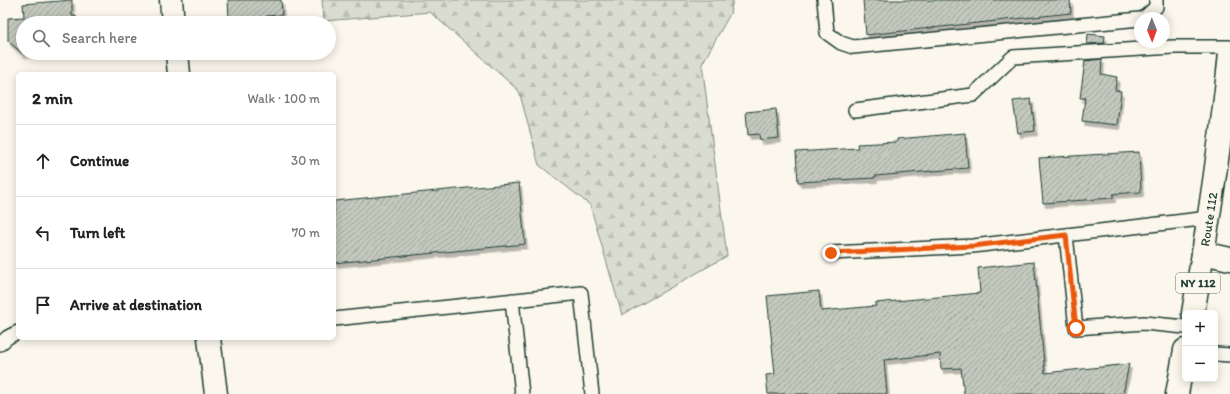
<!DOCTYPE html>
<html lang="en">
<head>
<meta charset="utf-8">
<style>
  :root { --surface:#fff; --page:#f2f2f2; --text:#222; --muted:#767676; --line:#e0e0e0 }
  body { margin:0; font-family:Itim,sans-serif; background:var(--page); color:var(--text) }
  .controls { position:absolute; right:12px; bottom:12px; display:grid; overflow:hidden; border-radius:6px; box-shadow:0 2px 10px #0003 }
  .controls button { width:36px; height:36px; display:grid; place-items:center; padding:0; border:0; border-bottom:1px solid var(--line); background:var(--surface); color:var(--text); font:20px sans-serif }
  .compass { position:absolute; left:1134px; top:12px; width:36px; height:36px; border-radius:50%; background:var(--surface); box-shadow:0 2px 10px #0003; rotate:179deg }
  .stop { position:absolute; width:12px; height:12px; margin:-9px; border:3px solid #ea580c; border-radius:50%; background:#fff }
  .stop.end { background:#ea580c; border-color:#fff; box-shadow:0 1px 4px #0008 }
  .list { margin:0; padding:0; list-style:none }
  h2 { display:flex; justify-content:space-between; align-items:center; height:52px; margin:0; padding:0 16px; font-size:17px }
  h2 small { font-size:13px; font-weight:400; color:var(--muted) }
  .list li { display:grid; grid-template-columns:26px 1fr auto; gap:12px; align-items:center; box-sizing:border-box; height:72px; padding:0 16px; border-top:1px solid var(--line) }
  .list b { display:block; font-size:15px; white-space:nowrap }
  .list em { font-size:13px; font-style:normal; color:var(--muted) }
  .icon { flex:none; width:22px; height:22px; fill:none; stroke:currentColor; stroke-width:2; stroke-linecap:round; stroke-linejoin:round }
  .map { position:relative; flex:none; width:1230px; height:394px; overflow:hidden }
  .search { position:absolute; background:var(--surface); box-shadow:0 2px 10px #0003; left:16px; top:16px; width:320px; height:44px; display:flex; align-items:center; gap:10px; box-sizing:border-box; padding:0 14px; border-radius:22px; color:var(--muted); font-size:15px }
  .panel { position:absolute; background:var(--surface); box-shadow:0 2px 10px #0003; left:16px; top:72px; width:320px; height:268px; border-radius:6px }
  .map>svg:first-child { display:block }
  .forest { fill:url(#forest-firs); stroke:#7d8c82 }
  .building { fill:url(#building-hatch); stroke:#1f3d34; filter:url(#shadow) }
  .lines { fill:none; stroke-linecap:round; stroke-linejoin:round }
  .lane-casing { stroke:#1f3d34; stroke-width:16 }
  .street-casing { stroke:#1f3d34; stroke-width:25 }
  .secondary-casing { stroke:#1f3d34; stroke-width:25 }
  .primary-casing { stroke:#1f3d34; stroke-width:25 }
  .lane { stroke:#fbf7ec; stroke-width:13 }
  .street { stroke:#fbf7ec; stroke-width:22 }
  .secondary { stroke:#fbf7ec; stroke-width:22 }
  .primary { stroke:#fbf7ec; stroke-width:22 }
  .route { stroke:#ea580c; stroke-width:5 }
  .labels { text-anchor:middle; stroke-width:3; stroke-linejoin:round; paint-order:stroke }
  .shield { fill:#fbf7ec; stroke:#61756b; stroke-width:1 }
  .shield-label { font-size:12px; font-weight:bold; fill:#1f3d34 }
  .street-label { font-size:13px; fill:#1f3d34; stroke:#fbf7ec }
</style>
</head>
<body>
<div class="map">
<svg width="1230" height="394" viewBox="0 0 1230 394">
  <defs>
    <pattern id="forest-firs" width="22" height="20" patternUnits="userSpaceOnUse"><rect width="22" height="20" fill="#dbdcd1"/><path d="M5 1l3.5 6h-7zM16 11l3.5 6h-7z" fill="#bcbeb4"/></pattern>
    <pattern id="building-hatch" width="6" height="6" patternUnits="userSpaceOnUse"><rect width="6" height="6" fill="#c4c9be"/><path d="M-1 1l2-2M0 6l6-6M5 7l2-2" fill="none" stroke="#9fa49b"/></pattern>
    <filter id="shadow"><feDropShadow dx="2.5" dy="4.5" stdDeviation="0" flood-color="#0004"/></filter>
  </defs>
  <rect width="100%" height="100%" fill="#fbf7ec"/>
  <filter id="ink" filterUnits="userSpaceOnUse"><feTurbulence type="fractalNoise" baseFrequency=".025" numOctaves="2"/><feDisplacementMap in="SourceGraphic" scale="8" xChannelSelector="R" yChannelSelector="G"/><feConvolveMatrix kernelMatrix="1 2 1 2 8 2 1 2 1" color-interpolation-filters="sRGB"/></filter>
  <g filter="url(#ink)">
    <!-- forest -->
    <path class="forest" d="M322,0h411l-3,14 -28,50 25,192 -105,59 -32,-110 -51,-40 -20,-74 -89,-79 -106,9z"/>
    <!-- building -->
    <path class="building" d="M72,0v16h4v3h3v4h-56v30h11h-12l-14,-12v-23l16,-1 -1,-13z
      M228,0h53l1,15 -15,1 1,7h-30l-1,-6 -8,1z
      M863,0h207l1,13 -205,22z
      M1088,34l17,2 -1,7 -17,1z
      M1102,59l-1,15 16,3 -2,13 6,1 -4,34 -35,-4 3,-23h-5l5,-37z
      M1031,99l4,32 -17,2 -5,-32z
      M776,109l3,29 -19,2 -1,-6 -11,1 -2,-23z
      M965,133l3,35 -93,8v2l-77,4 -2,-30 62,-4 -1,-4 40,-2v-3z
      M1139,152l2,40 -28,2v4l-70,5 -4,-45z
      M519,183l6,61 -191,19v-62z
      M1034,262l11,111 84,-9 -6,30h-159l-3,-26 -20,1 -1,-15 -56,6 3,34h-119l-2,-19 9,-1 -8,-78 52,-5 2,20 55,-5 -1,-3 105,-10 -2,-25z"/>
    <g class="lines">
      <!-- lane casing -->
      <g class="lane-casing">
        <path id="lane" d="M824,0l3,33 14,10 12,4 287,-28
          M1144,18l12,-11v-7
          M855,110l118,-15 40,-38 160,-10h57
          M1066,235l10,93 68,-5 41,4
          M831,253l142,-7 236,-28
          M512,300l10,94
          M334,319l247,-26 11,101
          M0,344l8,-7 10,-5
          M1215,354l15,1"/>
      </g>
      <!-- street casing -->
      <g class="street-casing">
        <path id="street" d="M171,0l2,23
          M177,53l2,21
          M209,338l7,56"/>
      </g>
      <!-- secondary casing -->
      <g class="secondary-casing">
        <path id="secondary" d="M1203,253l27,6"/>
      </g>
      <!-- primary casing -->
      <g class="primary-casing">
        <g id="primary">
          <path id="s1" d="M1193,313c15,-86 28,-173 37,-260"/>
          <path d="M1177,394l8,-44"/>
        </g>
      </g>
      <!-- lane -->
      <use href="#lane" class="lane"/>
      <!-- street -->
      <use href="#street" class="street"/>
      <!-- secondary -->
      <use href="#secondary" class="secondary"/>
      <!-- primary -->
      <use href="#primary" class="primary"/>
    </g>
  </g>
  <g class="lines" filter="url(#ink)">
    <!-- route -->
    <path class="route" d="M831,253l142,-7 93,-11 10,93"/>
  </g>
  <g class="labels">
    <!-- shield labels -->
    <rect class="shield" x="1176" y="273" width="44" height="20" rx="3"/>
    <g class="shield-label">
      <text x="1198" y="287">NY 112</text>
    </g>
    <!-- street labels -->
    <g class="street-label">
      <text dy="5" stroke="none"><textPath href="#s1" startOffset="95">Route 112</textPath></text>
    </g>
  </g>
</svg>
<div class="controls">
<button>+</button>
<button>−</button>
</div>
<svg class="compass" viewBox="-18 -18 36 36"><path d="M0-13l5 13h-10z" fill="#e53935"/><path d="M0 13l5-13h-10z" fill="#767676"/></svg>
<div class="stop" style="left:1076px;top:328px"></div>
<div class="stop end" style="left:831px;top:253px"></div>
<div class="search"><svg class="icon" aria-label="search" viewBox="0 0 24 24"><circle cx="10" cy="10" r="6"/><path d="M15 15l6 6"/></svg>Search here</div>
<section class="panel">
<h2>2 min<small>Walk · 100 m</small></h2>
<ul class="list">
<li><svg class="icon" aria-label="ahead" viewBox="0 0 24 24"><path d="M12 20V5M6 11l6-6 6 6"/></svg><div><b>Continue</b></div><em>30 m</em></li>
<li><svg class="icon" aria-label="left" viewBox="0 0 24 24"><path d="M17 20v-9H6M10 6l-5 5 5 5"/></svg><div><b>Turn left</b></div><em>70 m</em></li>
<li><svg class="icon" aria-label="arrive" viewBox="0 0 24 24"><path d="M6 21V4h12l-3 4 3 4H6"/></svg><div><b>Arrive at destination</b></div></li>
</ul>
</section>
</div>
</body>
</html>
